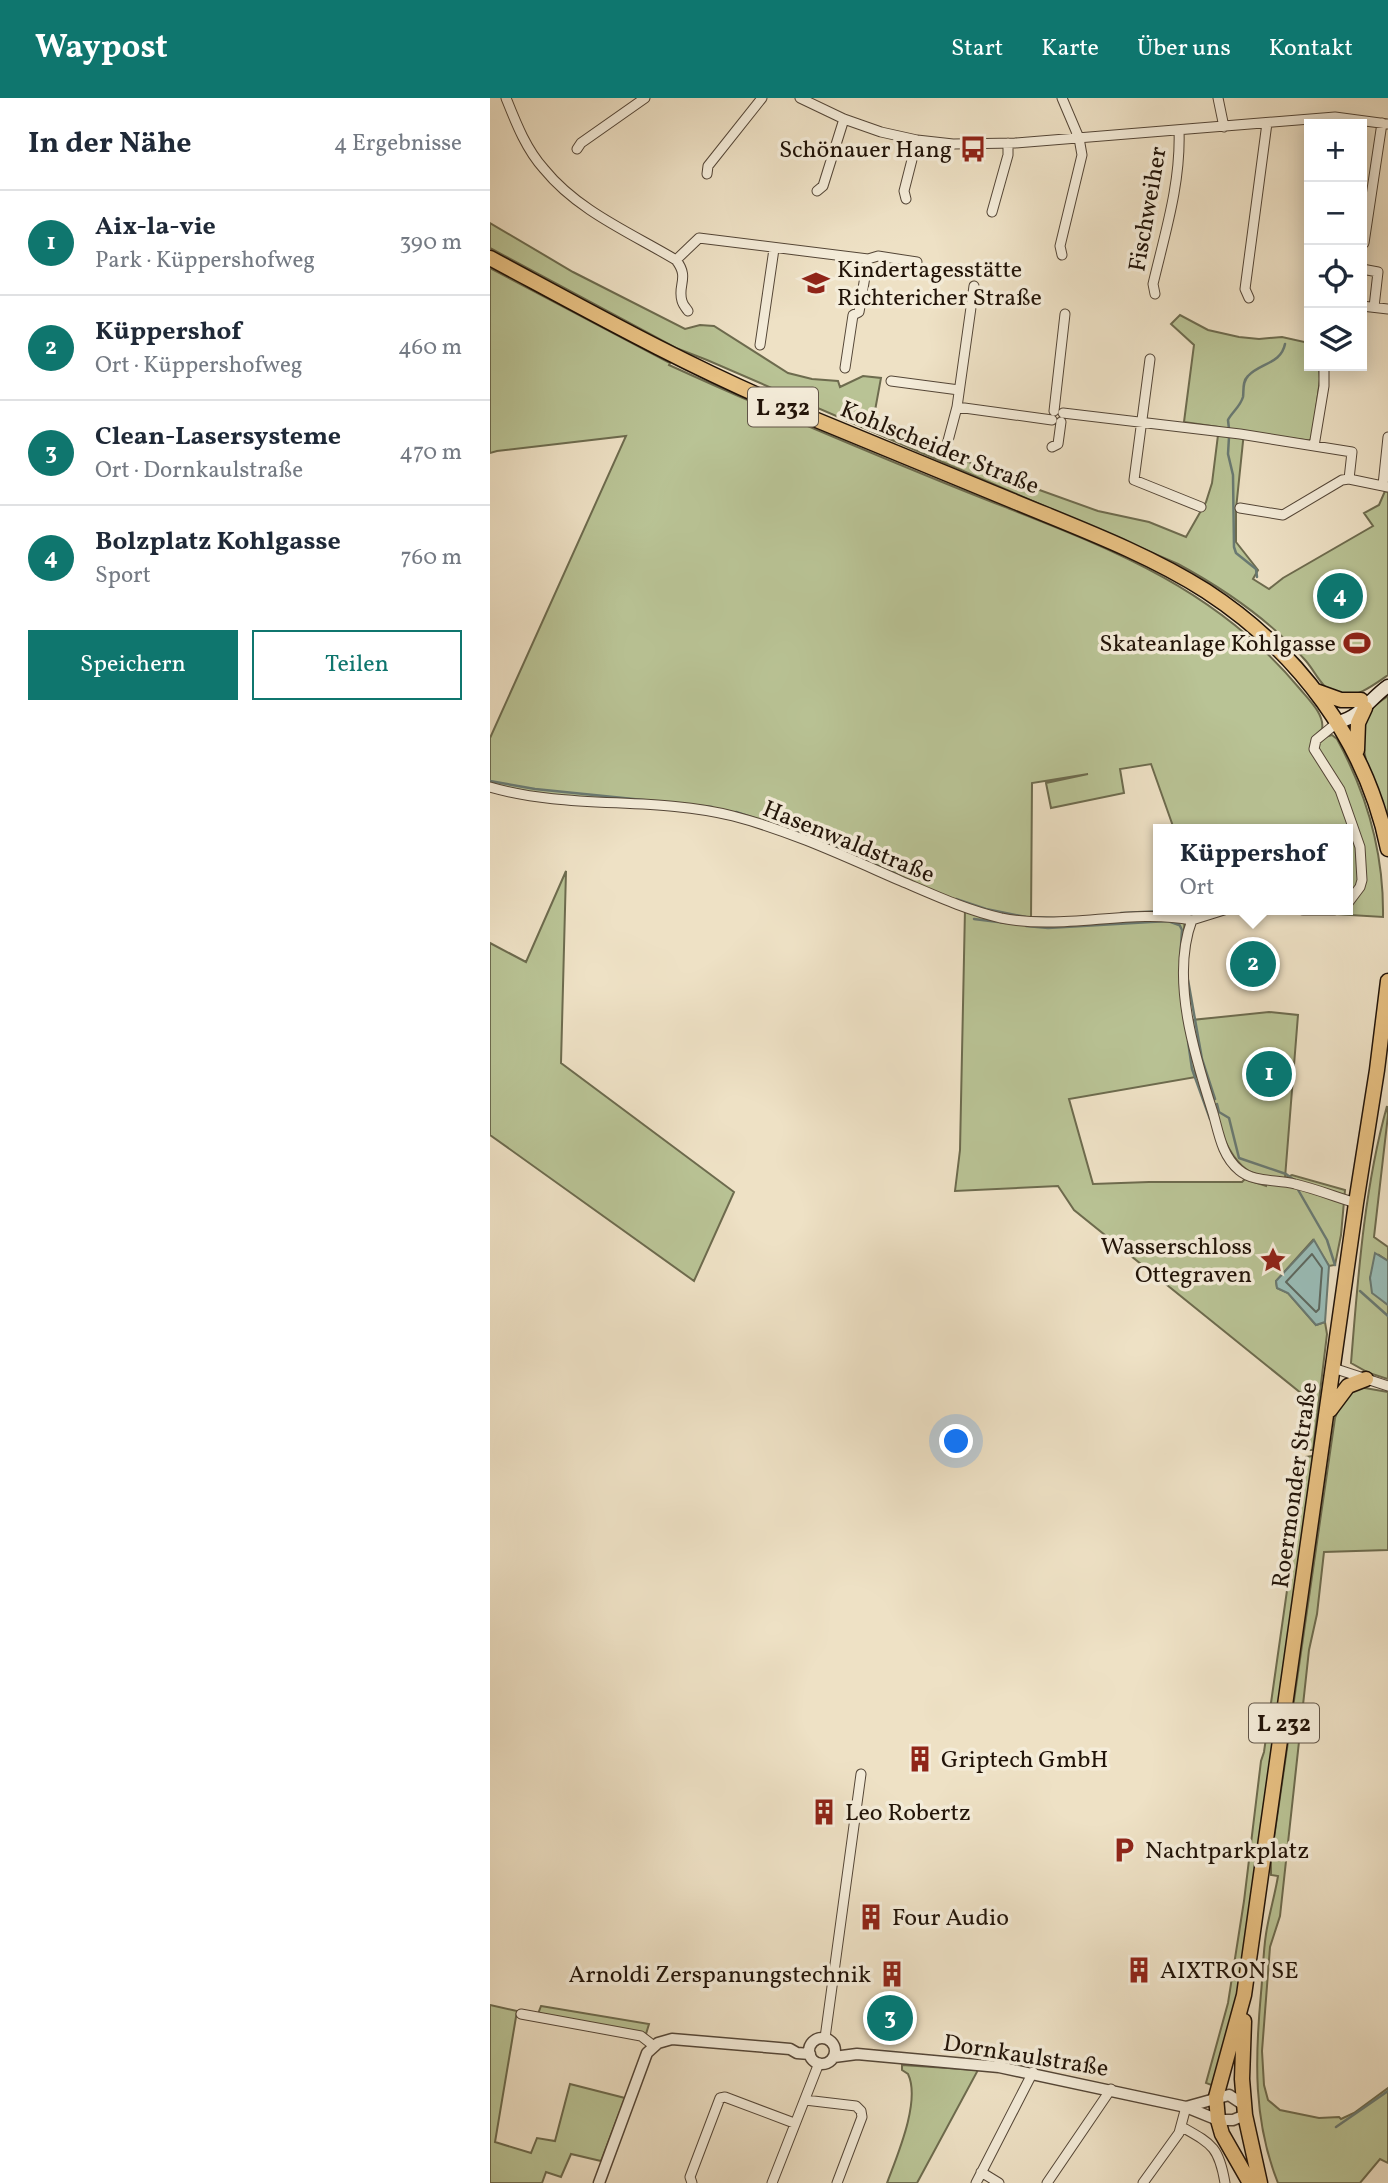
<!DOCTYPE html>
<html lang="de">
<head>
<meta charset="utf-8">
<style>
  :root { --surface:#fff; --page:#f6f6f7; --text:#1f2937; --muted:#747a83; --line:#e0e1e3; --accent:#0f766e }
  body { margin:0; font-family:Vollkorn,serif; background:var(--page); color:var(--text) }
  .controls { position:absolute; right:21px; top:21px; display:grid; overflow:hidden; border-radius:0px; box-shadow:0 4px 18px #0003 }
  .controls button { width:63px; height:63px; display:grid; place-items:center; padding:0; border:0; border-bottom:2px solid var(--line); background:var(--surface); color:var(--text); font:35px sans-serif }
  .you { position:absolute; left:467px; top:1344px; width:24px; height:24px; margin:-18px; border:5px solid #fff; border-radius:50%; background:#1a73e8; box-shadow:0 0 0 10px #1a73e833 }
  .badge { display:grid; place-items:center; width:46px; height:46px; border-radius:50%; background:var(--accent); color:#fff; font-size:23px; font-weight:700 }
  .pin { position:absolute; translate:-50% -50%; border:4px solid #fff; box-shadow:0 2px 7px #0006 }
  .popup { position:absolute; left:663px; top:726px; width:200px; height:91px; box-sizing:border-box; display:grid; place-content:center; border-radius:0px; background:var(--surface); filter:drop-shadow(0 2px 5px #0005); font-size:23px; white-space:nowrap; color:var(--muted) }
  .popup b { font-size:26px; color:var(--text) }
  .popup::after { content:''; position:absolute; left:50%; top:100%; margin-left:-14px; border:14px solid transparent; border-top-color:var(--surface) }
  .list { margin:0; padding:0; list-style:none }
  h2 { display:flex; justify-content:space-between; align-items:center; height:91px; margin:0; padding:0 28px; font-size:30px }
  h2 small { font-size:23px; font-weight:400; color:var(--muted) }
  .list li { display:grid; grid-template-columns:46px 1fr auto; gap:21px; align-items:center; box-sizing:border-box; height:105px; padding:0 28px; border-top:2px solid var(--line) }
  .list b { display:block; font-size:26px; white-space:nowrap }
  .list p { margin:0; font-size:23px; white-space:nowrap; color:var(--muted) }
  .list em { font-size:23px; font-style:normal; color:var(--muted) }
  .actions { display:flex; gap:14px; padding:21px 28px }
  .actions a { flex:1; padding:16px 0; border:2px solid var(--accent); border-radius:0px; text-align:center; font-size:24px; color:var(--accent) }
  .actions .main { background:var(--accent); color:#fff }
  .icon { flex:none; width:38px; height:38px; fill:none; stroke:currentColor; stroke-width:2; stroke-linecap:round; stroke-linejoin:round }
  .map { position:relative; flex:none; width:898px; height:2085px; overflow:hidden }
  header { display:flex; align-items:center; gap:42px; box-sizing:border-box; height:98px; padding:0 35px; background:var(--accent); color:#fff }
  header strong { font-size:33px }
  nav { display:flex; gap:38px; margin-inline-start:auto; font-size:24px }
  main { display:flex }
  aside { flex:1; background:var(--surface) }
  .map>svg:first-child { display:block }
  .green { fill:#b9c395; stroke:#6d6b4e; stroke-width:2 }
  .water { fill:#99bdb8; stroke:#697972; stroke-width:2 }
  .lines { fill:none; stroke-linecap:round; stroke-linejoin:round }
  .shore { stroke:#5d6860; stroke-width:2 }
  .stream { stroke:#697972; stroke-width:2.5 }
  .minor-casing { stroke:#544637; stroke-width:11 }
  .tertiary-casing { stroke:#544637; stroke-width:13 }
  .secondary-casing { stroke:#211308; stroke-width:15 }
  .primary-casing { stroke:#211308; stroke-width:17 }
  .minor { stroke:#f4ecd9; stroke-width:9 }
  .tertiary { stroke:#f4ecd9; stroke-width:10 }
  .secondary { stroke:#f4ecd9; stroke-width:12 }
  .primary { stroke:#e7c082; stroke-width:14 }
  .labels { text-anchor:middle; stroke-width:7; stroke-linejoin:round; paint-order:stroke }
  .shield { fill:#f4ecd9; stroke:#605447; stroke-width:2 }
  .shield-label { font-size:23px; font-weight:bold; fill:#211308 }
  .poi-label { font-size:24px; fill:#211308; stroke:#f4ecd9; text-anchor:start }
  .street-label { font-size:24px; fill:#211308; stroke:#f4ecd9 }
</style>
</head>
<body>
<header>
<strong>Waypost</strong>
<nav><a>Start</a><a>Karte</a><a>Über uns</a><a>Kontakt</a></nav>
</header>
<main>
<aside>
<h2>In der Nähe<small>4 Ergebnisse</small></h2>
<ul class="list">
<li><span class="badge">1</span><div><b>Aix-la-vie</b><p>Park · Küppershofweg</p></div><em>390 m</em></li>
<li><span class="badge">2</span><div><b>Küppershof</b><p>Ort · Küppershofweg</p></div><em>460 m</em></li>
<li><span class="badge">3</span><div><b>Clean-Lasersysteme</b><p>Ort · Dornkaulstraße</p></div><em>470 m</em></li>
<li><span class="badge">4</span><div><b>Bolzplatz Kohlgasse</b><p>Sport</p></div><em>760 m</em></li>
</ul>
<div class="actions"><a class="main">Speichern</a><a>Teilen</a></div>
</aside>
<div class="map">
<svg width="898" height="2085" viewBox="0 0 898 2085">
  <rect width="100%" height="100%" fill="#eee1c5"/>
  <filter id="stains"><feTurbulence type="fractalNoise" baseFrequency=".00286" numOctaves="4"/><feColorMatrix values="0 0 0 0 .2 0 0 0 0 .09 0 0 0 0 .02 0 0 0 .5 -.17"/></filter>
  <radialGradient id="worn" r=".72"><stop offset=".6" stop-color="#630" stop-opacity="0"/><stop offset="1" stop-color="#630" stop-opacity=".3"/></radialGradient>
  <!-- green -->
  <path class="green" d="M0,125l83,49 112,57 15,-4 14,1 74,47 24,6 26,2 2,6 23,-11 18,2 -7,38 58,31 88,36 78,28 51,11 37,15 20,-35 6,-19 7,-56 -35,-5 10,-77 -23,-21 9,-9 28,15 31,7 20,2 23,-2 27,6v23h10l1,13 -8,62 -68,-9 -8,77v33l22,28 -5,9 16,10 14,-11 90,-52 -9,-13 15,-8 6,-14 3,1v183c-13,9 -32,24 -49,20 -17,-5 -22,-21 -33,-34 -36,-41 -80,-71 -128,-97l-471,-204 -31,-12 -186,-100z
    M0,170l180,95 -1,2c92,42 185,81 278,119 132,54 258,90 353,205 9,11 25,26 22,40l-5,5 1,12c3,-7 6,-9 14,-11l5,4c31,57 47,114 46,178l-118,-7h83v-81h-174l-23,-65 -31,5 4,24 -73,15 -5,-25 42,-9 -56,9 -1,137 154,-2 -5,56 16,103 -127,22 24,85 56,-2h93l3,-3 21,7 1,-9c-8,-2 -15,-3 -21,-8 -32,-23 -45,-110 -54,-149l77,-8 29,3 -13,163 7,-3 53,15 -4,45 -6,30 -6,1 -16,-26 -37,41 1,7 11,5 28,32 9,-3 2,12 -14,116h-6v-52l-233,-188 -16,-24 -103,5 5,-41 5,-241 -175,-75 -61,-17 -65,-10 -95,-6 -79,-15v-48l136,-302 -129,15 -7,2z
    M898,598v134c-9,-29 -36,-89 -20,-116 5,-8 12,-13 20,-18z
    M76,773l-5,192 173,129 -40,89 -204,-146v-192l36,19z
    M897,1008l1,9 -14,122 14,10v14l-9,-6 -9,23 6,17 12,10v74l-19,-6 -18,-10c7,-86 13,-174 36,-257z
    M869,1289l29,5v158l-64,2 -7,62 -8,36 -29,266 -10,31 -8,104 2,34 4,15 12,10 39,8 20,-1 2,2 13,-6 34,-25v75l-8,-4 -20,24h-82c-25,-62 -23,-125 -17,-190 2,-20 2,-40 5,-59 3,-20 9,-39 12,-58l-7,-1v-16l64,-441 8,-21z
    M823,1358l-6,60 -65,452 -9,54 -19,64 -8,-3 22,-80 16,-102 17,-140 3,-9 42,-295z
    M0,1907l27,6 -22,131 36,11 6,-15 18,3 15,-57 55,14 -24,63 -30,-7 -10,23 -15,-5 -4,11h-52z
    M51,1908l108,18 -3,10 -108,-20z
    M412,1967l76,5 -61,113h-30c10,-27 34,-82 21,-109l-6,-4z"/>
  <!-- water -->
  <path class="water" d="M824,1142l15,26 -4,56 -9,3 -28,-32 -11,-5 -1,-7z
    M885,1155l13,8v44l-16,-12 -2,-15z"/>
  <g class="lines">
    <!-- shore -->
    <path class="shore" d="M822,1156l10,14 -3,41 -3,3 -30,-30z"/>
    <!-- stream -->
    <path class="stream" d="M739,331l-1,-9c4,-8 12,-13 15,-23 1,-7 -1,-15 5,-21 12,-13 33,-12 37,-32
      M739,339l-1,17 5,21 1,72 2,6 20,16 1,8
      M0,683l45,8 177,18
      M246,714l73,24
      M325,740l83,37
      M466,801l30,10 40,8 33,1
      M686,812l1,3
      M631,815l43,-2
      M484,821l32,4
      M689,826l3,6 -2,32
      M536,828l22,2 120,-7 11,4
      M698,882l14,79 13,40
      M698,943l4,28 18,50
      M727,1006l2,8 10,6 10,40 47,16 8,6
      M807,1090l30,52 8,25
      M870,1193l28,25
      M846,2029l52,-36"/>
    <!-- minor casing -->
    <g class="minor-casing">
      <path id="minor" d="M16,0c10,25 20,51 38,71 34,42 87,64 132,91l23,-22 169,21 10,-3 39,6
        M310,0l44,21 37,13 36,8 36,4 62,-1 320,-26 53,7
        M572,0l17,40 3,17 -22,91 2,9
        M728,0l6,29
        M87,51l4,-6 64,-45
        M217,76l1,-8 54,-68
        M327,93l6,-5 21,-67
        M416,101l-2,-8 13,-51
        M502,114l16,-57v-12
        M874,145l18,-120
        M186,162c14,18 1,25 6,41 1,4 4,7 6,10
        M872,171l16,3 -4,35
        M665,196l-2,-10c12,-51 28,-101 26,-154
        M759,200l-4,-9 22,-166
        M872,208l26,3
        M270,247l14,-96
        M660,261l-16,121 67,27
        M355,270l8,-53 6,-3 9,-53
        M401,283l68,9
        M467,309l95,13
        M564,313l11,-97
        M573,315l177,21 112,18 -3,27
        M824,348l10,-60v-20
        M562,349l6,-3 3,-22
        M455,354l12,-45 17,-121
        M893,387l5,-48
        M750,410l43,7 59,-35 7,-1 39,8
        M848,624l-22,18 -2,9 26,41 20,57 2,33 -2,7 -12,16
        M0,689c79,23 163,9 243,29 58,15 113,41 168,65 33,14 65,29 100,37 64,13 128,-10 191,2
        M734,812l-32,10c-22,58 3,137 21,193 6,21 9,43 26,57 15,13 38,9 56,14 21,5 41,13 61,19
        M813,812h31
        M843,1270l55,18
        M31,1916l120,22 13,10
        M335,1940l36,-264
        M315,2002l51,6 5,5 1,6 -25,66
        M692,2029c30,17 37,20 43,56
        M491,2074l18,11
        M202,2085l-2,-6 30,-79 5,-1 69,26
        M282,2085l47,-120
        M486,2085l57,-111
        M557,2085l64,-94
        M653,2085l36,-50 7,-26"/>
    </g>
    <!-- tertiary casing -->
    <g class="tertiary-casing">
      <path id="tertiary" d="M319 1953a13 13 0 1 1 26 0a13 13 0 1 1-26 0Z
        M344,1959l23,-3 142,13 187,40 32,13h15l12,-5
        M696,2009l43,-12 15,10
        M109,2085l48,-130 11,-10 14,-4 118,10 7,4 13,1"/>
    </g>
    <!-- secondary casing -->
    <g class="secondary-casing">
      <path id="secondary" d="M848,624c22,-5 33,-24 50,-36"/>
    </g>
    <!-- primary casing -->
    <g class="primary-casing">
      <path id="primary" d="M0,160c97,52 193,106 295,149 76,32 152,63 228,94 65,27 133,52 193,90 92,60 160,150 182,258
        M826,593l25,9h20
        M867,652l1,-27 7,-15
        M840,1312l18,-24 18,-7
        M754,1923l-2,58 3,36 15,68
        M760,2085l-28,-49 -4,-14 -2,-23 28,-102 112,-792 21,-133 11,-89"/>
    </g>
    <!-- minor -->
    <use href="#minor" class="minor"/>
    <!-- tertiary -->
    <use href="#tertiary" class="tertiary"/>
    <!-- secondary -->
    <use href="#secondary" class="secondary"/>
    <!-- primary -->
    <use href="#primary" class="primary"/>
  </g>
  <!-- icons -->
  <defs>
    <g id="bus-bare" transform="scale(2.1)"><path d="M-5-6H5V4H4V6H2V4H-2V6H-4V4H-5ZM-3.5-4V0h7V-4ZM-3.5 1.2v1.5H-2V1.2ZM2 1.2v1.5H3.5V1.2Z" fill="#8f2418" stroke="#f4ecd9" stroke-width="2.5" paint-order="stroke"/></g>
    <g id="school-bare" transform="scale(2.1)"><path d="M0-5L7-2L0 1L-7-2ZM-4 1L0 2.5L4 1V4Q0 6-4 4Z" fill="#8f2418" stroke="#f4ecd9" stroke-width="2.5" paint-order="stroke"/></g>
    <g id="stadium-bare" transform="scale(2.1)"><path d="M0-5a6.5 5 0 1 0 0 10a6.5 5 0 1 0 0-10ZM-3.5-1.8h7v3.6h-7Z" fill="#8f2418" stroke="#f4ecd9" stroke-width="2.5" paint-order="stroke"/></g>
    <g id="sight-bare" transform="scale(2.1)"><path d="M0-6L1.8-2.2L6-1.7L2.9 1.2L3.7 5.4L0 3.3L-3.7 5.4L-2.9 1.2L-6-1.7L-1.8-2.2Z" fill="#8f2418" stroke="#f4ecd9" stroke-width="2.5" paint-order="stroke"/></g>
    <g id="building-bare" transform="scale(2.1)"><path d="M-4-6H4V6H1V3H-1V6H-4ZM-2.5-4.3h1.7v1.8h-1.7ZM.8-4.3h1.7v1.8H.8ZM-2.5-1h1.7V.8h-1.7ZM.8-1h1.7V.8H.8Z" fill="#8f2418" stroke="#f4ecd9" stroke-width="2.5" paint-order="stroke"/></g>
    <g id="parking-bare" transform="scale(2.1)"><path d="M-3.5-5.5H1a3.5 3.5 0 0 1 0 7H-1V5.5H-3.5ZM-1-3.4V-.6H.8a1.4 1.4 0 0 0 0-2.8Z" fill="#8f2418" stroke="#f4ecd9" stroke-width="2.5" paint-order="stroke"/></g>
  </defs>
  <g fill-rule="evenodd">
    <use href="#bus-bare" x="483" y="51"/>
    <use href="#school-bare" x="326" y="185"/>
    <use href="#stadium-bare" x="867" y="545"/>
    <use href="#sight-bare" x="783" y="1162"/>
    <use href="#building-bare" x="430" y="1661"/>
    <use href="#building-bare" x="334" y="1714"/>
    <use href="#parking-bare" x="634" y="1752"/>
    <use href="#building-bare" x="381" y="1819"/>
    <use href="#building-bare" x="649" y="1872"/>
    <use href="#building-bare" x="402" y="1876"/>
  </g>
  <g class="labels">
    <!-- shield labels -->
    <g class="shield">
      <rect x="258" y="289.5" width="70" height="39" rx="5"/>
      <rect x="759" y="1605.5" width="70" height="39" rx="5"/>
    </g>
    <g class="shield-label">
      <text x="293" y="317">L 232</text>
      <text x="794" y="1633">L 232</text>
    </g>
    <!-- poi labels -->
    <g class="poi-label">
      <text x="462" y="59" text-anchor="end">Schönauer Hang</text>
      <text x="347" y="179">Kindertagesstätte<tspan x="347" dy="28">Richtericher Straße</tspan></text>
      <text x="846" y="553" text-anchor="end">Skateanlage Kohlgasse</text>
      <text x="762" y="1156" text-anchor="end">Wasserschloss<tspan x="762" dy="28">Ottegraven</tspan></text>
      <text x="451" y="1669">Griptech GmbH</text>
      <text x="355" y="1722">Leo Robertz</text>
      <text x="655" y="1760">Nachtparkplatz</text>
      <text x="402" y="1827">Four Audio</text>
      <text x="670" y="1880">AIXTRON SE</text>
      <text x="381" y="1884" text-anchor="end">Arnoldi Zerspanungstechnik</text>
    </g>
    <!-- street labels -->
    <g class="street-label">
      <text transform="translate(657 111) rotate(-80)" y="8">Fischweiher</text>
      <text transform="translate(450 349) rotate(22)" y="8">Kohlscheider Straße</text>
      <text transform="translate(359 743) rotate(22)" y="8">Hasenwaldstraße</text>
      <text transform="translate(804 1387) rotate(-82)" y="8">Roermonder Straße</text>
      <text transform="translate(536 1957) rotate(9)" y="8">Dornkaulstraße</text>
    </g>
  </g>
  <rect width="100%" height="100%" filter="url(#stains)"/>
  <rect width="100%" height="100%" fill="url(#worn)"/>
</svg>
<div class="controls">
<button>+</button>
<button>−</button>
<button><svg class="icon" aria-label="locate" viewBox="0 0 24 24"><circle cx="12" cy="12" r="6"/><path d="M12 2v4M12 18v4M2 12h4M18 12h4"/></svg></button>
<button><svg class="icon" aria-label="layers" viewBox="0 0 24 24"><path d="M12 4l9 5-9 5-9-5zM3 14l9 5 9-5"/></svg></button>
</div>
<div class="you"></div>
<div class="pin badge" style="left:779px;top:976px">1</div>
<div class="pin badge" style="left:763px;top:866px">2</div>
<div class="popup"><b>Küppershof</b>Ort</div>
<div class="pin badge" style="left:400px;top:1920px">3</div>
<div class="pin badge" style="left:850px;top:498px">4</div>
</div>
</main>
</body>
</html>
